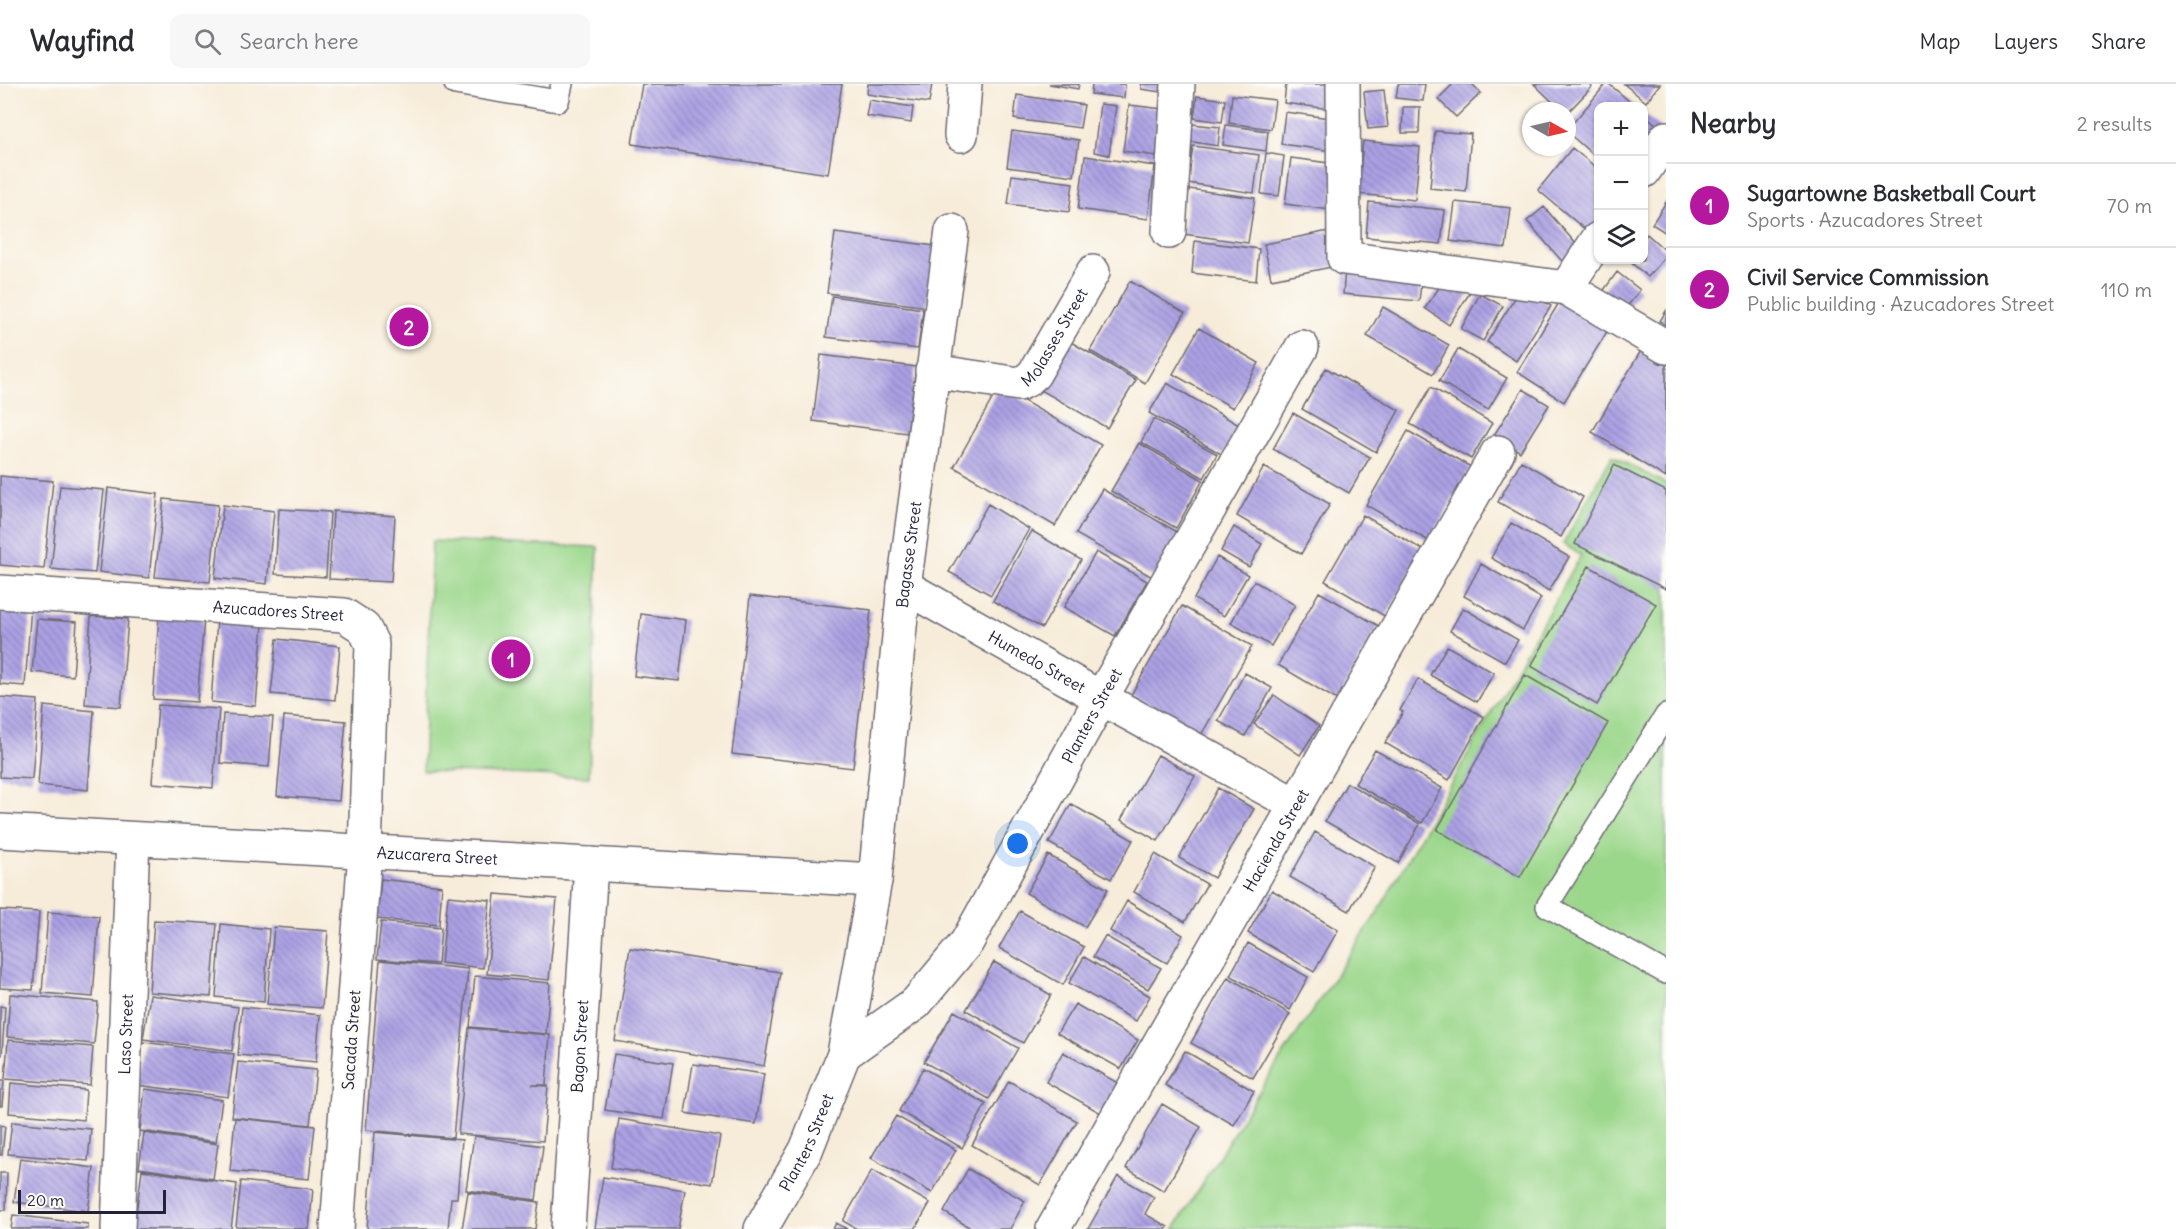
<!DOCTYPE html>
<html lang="en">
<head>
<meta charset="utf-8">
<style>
  :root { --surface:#fff; --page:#f7f7f7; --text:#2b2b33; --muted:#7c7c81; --line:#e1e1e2; --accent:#b5179e }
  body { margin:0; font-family:Delius,sans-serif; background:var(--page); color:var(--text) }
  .controls { position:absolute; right:18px; top:18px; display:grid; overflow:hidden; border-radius:12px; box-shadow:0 2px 4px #0004 }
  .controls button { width:54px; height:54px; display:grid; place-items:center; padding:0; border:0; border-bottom:2px solid var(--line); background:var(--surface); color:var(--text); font:30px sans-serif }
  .compass { position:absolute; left:1522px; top:18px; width:54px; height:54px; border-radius:50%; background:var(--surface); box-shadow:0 2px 4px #0004; rotate:98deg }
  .scale { position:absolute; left:18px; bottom:15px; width:148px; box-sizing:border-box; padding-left:6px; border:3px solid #22223b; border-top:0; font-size:16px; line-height:21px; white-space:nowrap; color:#22223b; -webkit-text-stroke:4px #fdfcf7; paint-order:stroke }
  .you { position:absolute; left:1018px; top:760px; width:21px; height:21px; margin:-15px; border:4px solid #fff; border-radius:50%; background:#1a73e8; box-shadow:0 0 0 9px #1a73e833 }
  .badge { display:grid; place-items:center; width:39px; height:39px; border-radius:50%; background:var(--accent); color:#fff; font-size:20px; font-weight:700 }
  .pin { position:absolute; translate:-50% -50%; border:3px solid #fff; box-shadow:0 2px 6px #0006 }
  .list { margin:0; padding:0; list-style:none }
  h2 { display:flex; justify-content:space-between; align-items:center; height:78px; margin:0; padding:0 24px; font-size:26px }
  h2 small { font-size:20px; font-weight:400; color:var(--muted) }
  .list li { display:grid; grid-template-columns:39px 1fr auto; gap:18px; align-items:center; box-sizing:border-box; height:84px; padding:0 24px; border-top:2px solid var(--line) }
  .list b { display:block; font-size:22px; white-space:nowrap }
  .list p { margin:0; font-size:20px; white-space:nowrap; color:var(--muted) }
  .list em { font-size:20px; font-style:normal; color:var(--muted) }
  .icon { flex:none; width:33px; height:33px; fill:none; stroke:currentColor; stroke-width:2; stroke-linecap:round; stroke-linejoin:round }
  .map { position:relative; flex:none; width:1666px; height:1145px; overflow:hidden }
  header { display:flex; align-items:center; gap:36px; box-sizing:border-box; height:84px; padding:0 30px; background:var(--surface); border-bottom:2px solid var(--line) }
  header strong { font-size:28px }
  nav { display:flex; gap:33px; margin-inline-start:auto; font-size:21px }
  .search { width:420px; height:54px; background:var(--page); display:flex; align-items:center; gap:15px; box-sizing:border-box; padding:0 21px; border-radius:12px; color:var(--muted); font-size:22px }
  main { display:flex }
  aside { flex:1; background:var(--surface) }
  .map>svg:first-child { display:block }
  .grass { fill:#9bd78b; stroke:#5e7c63; stroke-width:1.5 }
  .building { fill:url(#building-back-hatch) }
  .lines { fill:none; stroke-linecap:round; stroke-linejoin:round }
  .service-casing { stroke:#6d6972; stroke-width:24 }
  .minor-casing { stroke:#6d6972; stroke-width:36 }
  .service { stroke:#fff; stroke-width:21 }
  .minor { stroke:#fff; stroke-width:33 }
  .labels { text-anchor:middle; stroke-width:6; stroke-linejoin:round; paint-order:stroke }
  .street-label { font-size:16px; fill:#22223b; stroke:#fdfcf7 }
</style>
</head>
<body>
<header>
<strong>Wayfind</strong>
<div class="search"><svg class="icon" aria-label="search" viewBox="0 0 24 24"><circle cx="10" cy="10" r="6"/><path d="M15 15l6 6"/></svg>Search here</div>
<nav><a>Map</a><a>Layers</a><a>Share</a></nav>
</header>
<main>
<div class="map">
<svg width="1666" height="1145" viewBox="0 0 1666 1145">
  <defs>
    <pattern id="building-back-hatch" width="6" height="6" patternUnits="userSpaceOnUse" patternTransform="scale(1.5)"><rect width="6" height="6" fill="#aca1e4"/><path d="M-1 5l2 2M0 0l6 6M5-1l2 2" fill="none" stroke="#8c83ba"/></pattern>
  </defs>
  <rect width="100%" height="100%" fill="#fdfcf7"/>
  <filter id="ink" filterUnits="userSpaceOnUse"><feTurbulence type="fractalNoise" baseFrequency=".0167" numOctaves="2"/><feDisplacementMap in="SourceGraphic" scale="12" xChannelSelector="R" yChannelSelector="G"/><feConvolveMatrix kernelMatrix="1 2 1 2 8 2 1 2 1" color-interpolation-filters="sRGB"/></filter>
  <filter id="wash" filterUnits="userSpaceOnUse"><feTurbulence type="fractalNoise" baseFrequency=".008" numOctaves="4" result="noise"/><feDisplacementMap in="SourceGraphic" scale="24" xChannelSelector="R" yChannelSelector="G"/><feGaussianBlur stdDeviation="1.35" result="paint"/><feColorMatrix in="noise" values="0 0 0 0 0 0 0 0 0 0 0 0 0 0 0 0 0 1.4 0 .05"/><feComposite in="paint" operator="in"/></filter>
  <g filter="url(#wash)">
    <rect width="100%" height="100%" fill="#f7ecd9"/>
    <!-- grass -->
    <path class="grass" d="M1612,372l54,28v745h-492l93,-150 109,-164 205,-360 -18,-11z
      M432,457l166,6 -9,230 -166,-6z"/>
    <g id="blocks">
      <!-- building -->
      <path class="building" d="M642,0h200l-14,90 -196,-30z
        M868,0h64l-3,19 -62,-9z
        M1049,0h30l-1,5z
        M1092,0h33l-1,14 -33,-4z
        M1141,0h27l-1,9 -26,-4z
        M1286,0h47l-3,25 -46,-6z
        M1398,0h27l-2,17 -27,-3z
        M1453,0h19l9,9 -25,24 -18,-18z
        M1534,0h55l3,3 -25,26 -5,-2z
        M1606,0h3l26,22h-37v53l-31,-27v-2z
        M1624,0h36l-14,18z
        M1384,6l4,37 -20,2 -4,-37z
        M1017,11l67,10 -4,23 -66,-9z
        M1232,11l43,5 -4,29 -42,-6z
        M1197,12l28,4 -3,22 -28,-4z
        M869,16l44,7 -2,16 -45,-7z
        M1100,20l16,2 -7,49 -15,-3z
        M1129,21l34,4 -7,47 -33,-5z
        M1403,23h17l-1,26h-17z
        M1285,28l52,7 -4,32 -52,-7z
        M1644,30l20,17 -20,24z
        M1183,39l37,4 -2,19 -37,-6z
        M1226,41l42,6 -2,20 -43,-6z
        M1012,47l67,9 -5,36 -67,-9z
        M1435,47l36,3 -5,58 -36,-4z
        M1363,57l57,6 -5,53 -57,-6z
        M1193,62l66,9 -5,38 -66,-10z
        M1572,64l26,21v59l-5,8 -55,-46z
        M1266,69l18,3 -5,40 -18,-2z
        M1085,72l70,10 -7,53 -70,-10z
        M1291,74l45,6 -6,46 -45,-6z
        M1012,91l61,8 -4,29 -61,-8z
        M1189,105l66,9 -7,45 -64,-9z
        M1369,118l76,8 -4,34 -75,-7z
        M1455,118l56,6 -5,40 -56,-7z
        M1666,118v31l-14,-9z
        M1544,123l39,45 -16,15 -40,-46z
        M1329,147l8,35 -66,13 -7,-35z
        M835,149l100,13 -8,61 -100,-14z
        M1647,150l19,17v5l-18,21 -20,-17h16v-22z
        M1195,157l64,8 -3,32 -64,-8z
        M1345,185l77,7 -3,25 -76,-7z
        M1617,188l23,18 -17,22 -22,-18z
        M1448,191l23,16 -22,34 -24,-17z
        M1130,197l55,32 -40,70 -55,-32z
        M1522,203l29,19 -35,55 -29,-19z
        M1480,210l23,12 -20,35 -22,-12z
        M832,212l91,13 -5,40 -92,-12z
        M1560,217l48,29 -44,72 -47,-30z
        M1383,223l66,38 -16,29 -66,-38z
        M1666,227v14l-6,-4z
        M1199,244l60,35 -26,45 -60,-34z
        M1069,257l67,39 -29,48 -66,-38z
        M1458,265l49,29 -19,32 -49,-29z
        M1642,265l24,15v114l-74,-46z
        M821,271l95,12 -9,66 -94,-12z
        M1326,284l73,42 -23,42 -74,-43z
        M1167,299l72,42 -16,30 -74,-42z
        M999,303l102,58 -46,81 -101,-59z
        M1431,303l61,36 -21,36 -61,-35z
        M1523,305l26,16 -29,47 -26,-17z
        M1293,329l77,44 -21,36 -76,-44z
        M1154,335l63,35 -13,24 -63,-36z
        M1408,347l63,36 -42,74 -63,-36z
        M1139,359l64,37 -27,48 -65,-37z
        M1521,377l62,36 -22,40 -63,-35z
        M1614,381l52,26v98l-91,-45z
        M1264,383l66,37 -29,50 -64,-38z
        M0,392l53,5 -9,88 -44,-4z
        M60,402l44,4 -9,83 -44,-4z
        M108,404l50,6 -9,84 -50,-6z
        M1102,405l77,44 -25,45 -78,-44z
        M164,415l54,6 -8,77 -55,-5z
        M988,420l41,25 -38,66 -42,-23z
        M223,421l51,6 -7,73 -52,-6z
        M279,425l51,3 -4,65 -51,-3z
        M333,427l62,5 -4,66 -62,-3z
        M1363,431l60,35 -37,67 -61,-36z
        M1511,439l58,34 -20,34 -58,-33z
        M1234,443l28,17 -13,23 -28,-16z
        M1032,447l49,29 -39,68 -49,-27z
        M1096,468l51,29 -32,55 -51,-29z
        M1217,473l31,18 -24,41 -30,-17z
        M1481,480l60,34 -18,32 -59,-34z
        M1589,482l67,38 -59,101 -66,-39z
        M1254,497l41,24 -24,41 -40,-23z
        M1319,508l60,34 -42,74 -59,-35z
        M750,512l121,14 -18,158 -121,-14z
        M0,520l31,2 -6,80 -25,-2z
        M1182,522l70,40 -51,89 -70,-40z
        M1463,524l55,32 -13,22 -55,-31z
        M641,530l45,6 -7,61 -45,-5z
        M91,532l37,3 -7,88 -36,-3z
        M159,532l45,3 -7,83 -44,-3z
        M37,535l40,3 -4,54 -41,-4z
        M217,536l46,4 -7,82 -45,-4z
        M277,555l63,7 -5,54 -64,-6z
        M1447,562l47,27 -17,29 -47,-27z
        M1245,589l27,15 -27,48 -27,-15z
        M1525,591l83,48 -88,154 -83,-47z
        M1418,595l66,38 -35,63 -64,-37 18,-31 -3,-2z
        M1274,611l45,31 -19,29 -46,-31z
        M0,613l38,3 -6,79 -32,-2z
        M158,621l61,4 -6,79 -61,-5z
        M44,622l50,5 -6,79 -50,-5z
        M223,630l50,3 -4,50 -49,-4z
        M284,632l62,5 -7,80 -62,-5z
        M1375,666l67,38 -20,35 -67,-39z
        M1158,671l37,21 -37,65 -37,-21z
        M1347,699l73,41 -22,39 -73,-42z
        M1218,704l36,21 -40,69 -35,-20z
        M1071,720l62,36 -22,39 -62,-36z
        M1315,748l60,35 -26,44 -59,-34z
        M1155,770l52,30 -22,38 -51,-30z
        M1048,771l60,34 -23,38 -59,-34z
        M381,795l61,7 -3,39 -62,-6z
        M1272,806l66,40 -24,42 -66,-39z
        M495,810l62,5 -8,81 -62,-6z
        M448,812l42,4 -7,68 -42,-5z
        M1127,817l56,34 -16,28 -57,-32z
        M0,826l39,2 -6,78 -33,-2z
        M1020,827l64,36 -21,38 -64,-37z
        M48,828l51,4 -6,81 -51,-4z
        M154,836l63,4 -6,73 -62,-5z
        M381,838l60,6 -3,36 -61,-5z
        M221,840l48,5 -5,73 -48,-5z
        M274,843l54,4 -6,77 -55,-4z
        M1105,852l56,32 -13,21 -55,-32z
        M1248,859l60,34 -18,33 -60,-35z
        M630,864l150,24 -16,94 -149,-25z
        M1084,873l66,39 -14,25 -67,-38z
        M380,876l88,9 -15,169 -87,-8z
        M994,878l57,33 -28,48 -57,-33z
        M475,892l75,7 -4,51 -76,-7z
        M1228,893l62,37 -37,64 -62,-35z
        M10,910l88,8 -4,42 -87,-7z
        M150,911l88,12 -6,44 -89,-12z
        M1075,920l63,36 -17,29 -64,-36z
        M0,922l5,1 -3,48h-2z
        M242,923l78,8 -4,47 -78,-7z
        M954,927l64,37 -29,51 -65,-37z
        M469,944l81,7 -4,50h-14l16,1 -5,55 -85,-7z
        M8,956l85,7 -3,38 -85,-6z
        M143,958l91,12 -6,43 -91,-12z
        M1185,967l69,40 -20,34 -69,-40z
        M1063,968l60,34 -17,30 -60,-34z
        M614,970l59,9 -9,56 -59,-9z
        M238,978l78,8 -6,55 -78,-8z
        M693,980l71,10 -8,50 -71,-11z
        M923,984l63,36 -24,44 -63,-37z
        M0,997h4l-2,25h-2z
        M1009,997l68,40 -37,64 -68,-40z
        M11,999l75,7 -2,30 -75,-7z
        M145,1005l77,11 -6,42 -76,-11z
        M1162,1020l39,23 -37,64 -38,-23z
        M896,1032l60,34 -24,43 -61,-35z
        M235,1034l80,8 -6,53 -79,-8z
        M619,1035l101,17 -8,48 -101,-16z
        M12,1038l79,7 -3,32 -80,-7z
        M0,1041l5,1 -3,29h-2z
        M375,1048l87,8 -5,58h-6l-3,31h-81z
        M144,1049l74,11 -5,35 -74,-11z
        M474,1052l69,10 -7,54 -70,-10z
        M20,1074l74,10 -6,43 -74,-9z
        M968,1085l57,32 -15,28h-38l-28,-17z
        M142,1086l95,14 -6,45h-97z
        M872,1086l58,33 -15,26h-58l-14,-8z
        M0,1089h7l-1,37h-6z
        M1118,1092l36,21 -9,17 23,13 -1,2h-79z
        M603,1093l82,13 -7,39 -83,-1z
        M241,1097l72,8 -4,40 -73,-2z
        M468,1108l71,10 -4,27h-73z
        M13,1131l75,9v5h-77z
        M836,1139l11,6h-14z"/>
    </g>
  </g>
  <g filter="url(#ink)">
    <use href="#blocks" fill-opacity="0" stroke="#6d6972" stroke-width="1.5"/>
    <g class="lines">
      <!-- service casing -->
      <g class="service-casing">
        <path id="service" d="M455,0l103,17 4,-17
          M1666,631l-119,191 119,67"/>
      </g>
      <!-- minor casing -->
      <g class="minor-casing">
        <g id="minor">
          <path d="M1343,0l1,174 222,30 100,59"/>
          <path d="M961,51l4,-51"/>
          <path d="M1644,87l22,-33"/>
          <path d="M1169,148l9,-148"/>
          <path d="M1566,204l32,-49"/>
          <path id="s1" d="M932,287l87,13 8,-4 7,-6 59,-102"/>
          <path id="s2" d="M904,502l197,112 195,107"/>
          <path id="s3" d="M0,508l344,23 20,13 8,16 -7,207 -28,378"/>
          <path id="s4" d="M0,747l875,49"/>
          <path id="s5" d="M844,970l72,-51 51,-61 134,-244 201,-351"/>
          <path id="s6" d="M118,1145l15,-390"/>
          <path id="s7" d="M568,1145l23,-365"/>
          <path id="s8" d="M761,1145l45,-79 38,-96 31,-174 29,-294 48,-355"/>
          <path id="s9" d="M1053,1145l445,-777"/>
        </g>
      </g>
      <!-- service -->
      <use href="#service" class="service"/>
      <!-- minor -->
      <use href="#minor" class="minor"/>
    </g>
  </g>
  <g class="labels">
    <!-- street labels -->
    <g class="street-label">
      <text dy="6" stroke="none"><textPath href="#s1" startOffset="148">Molasses Street</textPath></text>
      <text dy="6" stroke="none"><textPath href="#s8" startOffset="698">Bagasse Street</textPath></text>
      <text dy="6" stroke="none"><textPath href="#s3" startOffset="279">Azucadores Street</textPath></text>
      <text dy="6" stroke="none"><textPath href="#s2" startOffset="153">Humedo Street</textPath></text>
      <text dy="6" stroke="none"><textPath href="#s5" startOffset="426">Planters Street</textPath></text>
      <text dy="6" stroke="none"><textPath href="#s9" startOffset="448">Hacienda Street</textPath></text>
      <text dy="6" stroke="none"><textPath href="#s4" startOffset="438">Azucarera Street</textPath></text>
      <text dy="6" stroke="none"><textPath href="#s6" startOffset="195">Laso Street</textPath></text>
      <text transform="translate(351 956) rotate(-86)" y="6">Sacada Street</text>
      <text dy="6" stroke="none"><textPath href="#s7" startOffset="183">Bagon Street</textPath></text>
      <text dy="6" stroke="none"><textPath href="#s8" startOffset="98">Planters Street</textPath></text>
    </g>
  </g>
</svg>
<div class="controls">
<button>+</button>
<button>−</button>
<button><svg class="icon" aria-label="layers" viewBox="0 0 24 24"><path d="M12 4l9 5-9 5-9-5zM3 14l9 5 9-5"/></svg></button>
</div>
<svg class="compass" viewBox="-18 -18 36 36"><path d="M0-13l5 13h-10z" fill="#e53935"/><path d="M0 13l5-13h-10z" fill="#7c7c81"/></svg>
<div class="scale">20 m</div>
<div class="you"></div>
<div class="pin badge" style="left:511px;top:575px">1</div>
<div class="pin badge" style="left:409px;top:243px">2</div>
</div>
<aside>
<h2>Nearby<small>2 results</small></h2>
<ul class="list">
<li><span class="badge">1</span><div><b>Sugartowne Basketball Court</b><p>Sports · Azucadores Street</p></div><em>70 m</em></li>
<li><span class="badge">2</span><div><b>Civil Service Commission</b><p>Public building · Azucadores Street</p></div><em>110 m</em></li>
</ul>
</aside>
</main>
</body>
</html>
